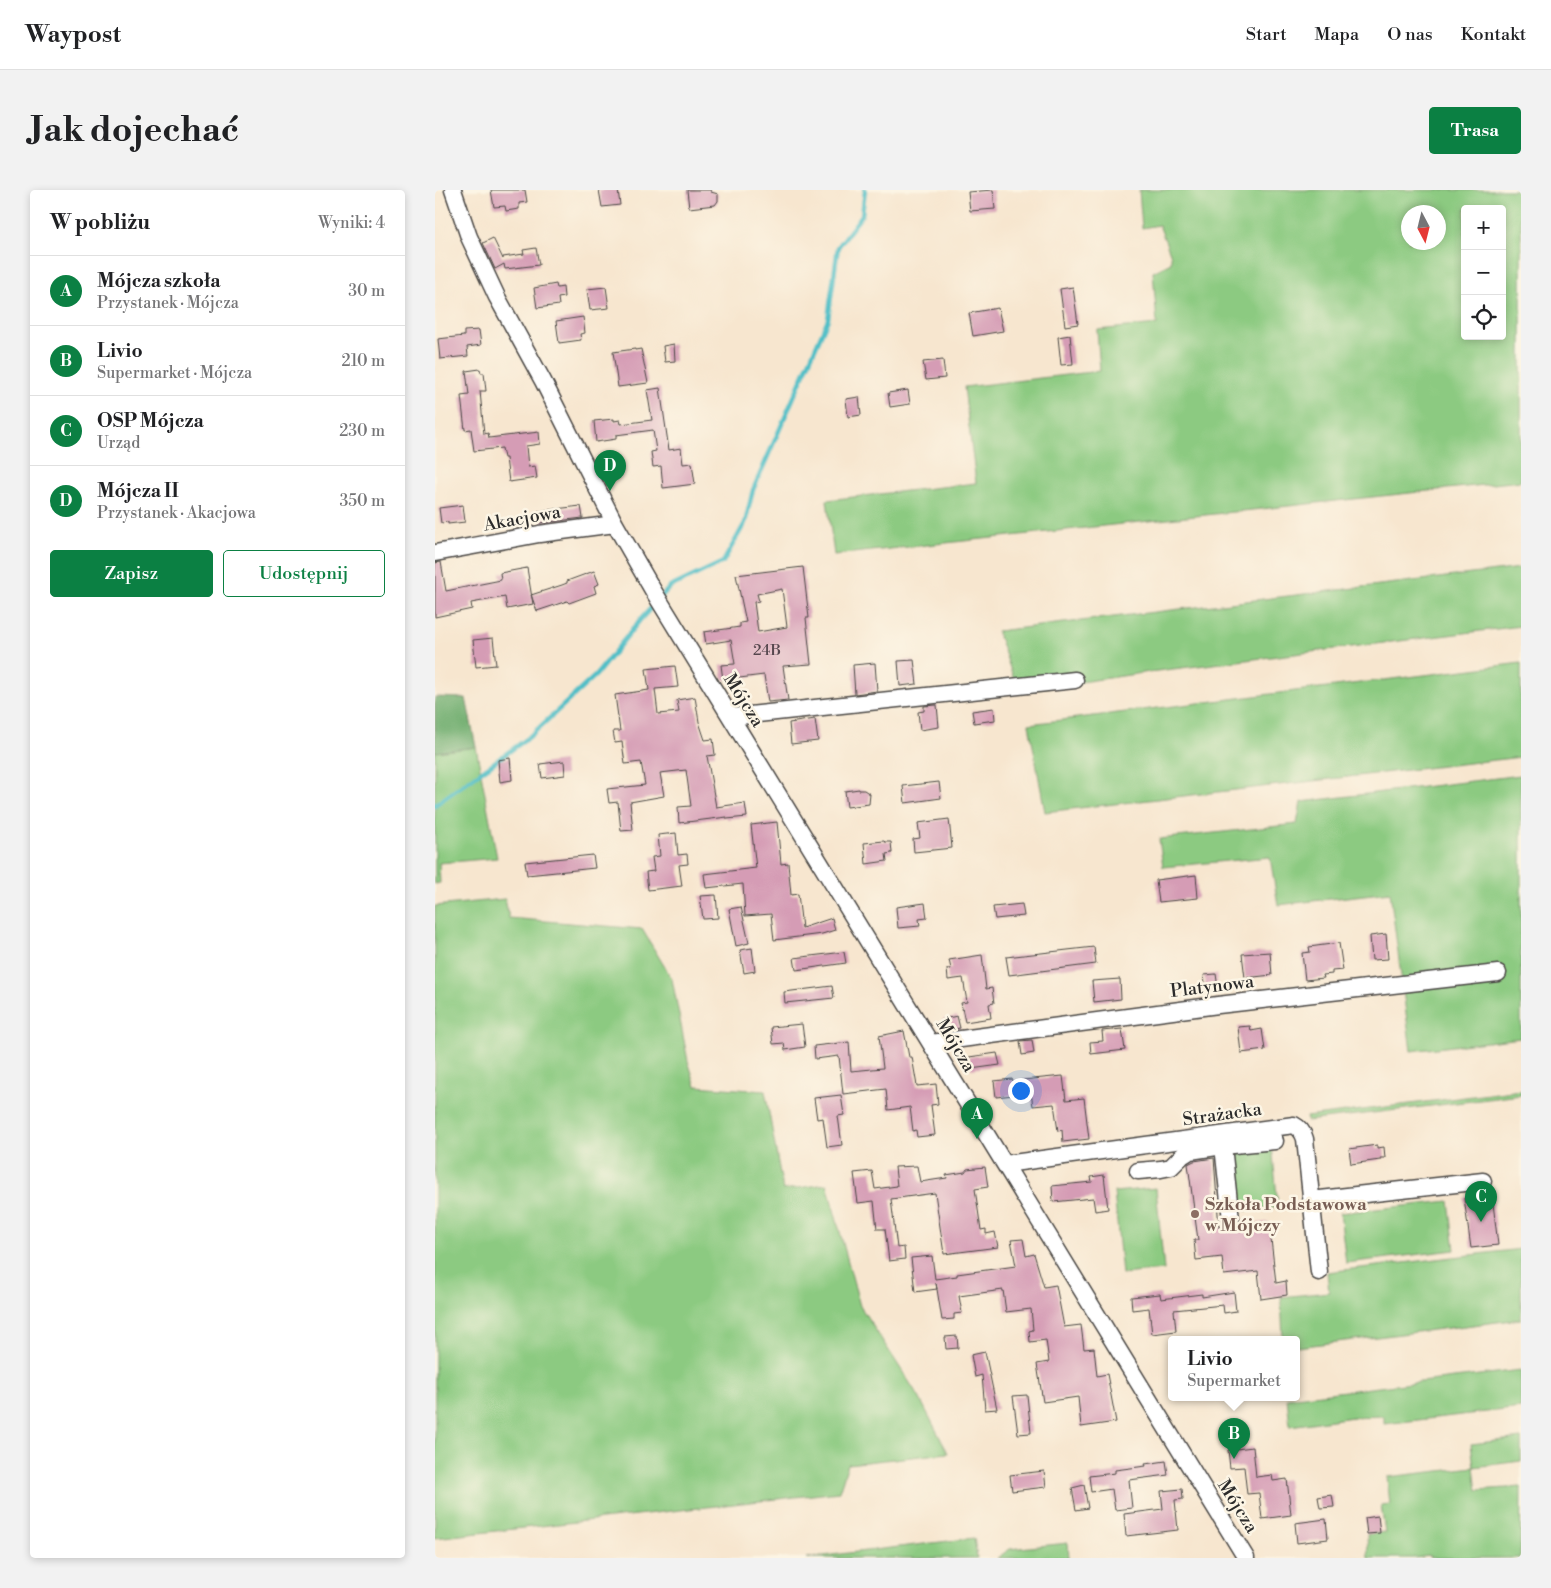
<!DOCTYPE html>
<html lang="pl">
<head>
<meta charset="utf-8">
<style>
  :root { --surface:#fff; --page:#f2f2f2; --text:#202124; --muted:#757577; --line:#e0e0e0; --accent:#0b8043 }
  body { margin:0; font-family:"Libre Bodoni",serif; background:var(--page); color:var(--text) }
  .controls { position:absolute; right:15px; top:15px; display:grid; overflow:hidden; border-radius:5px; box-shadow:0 2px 8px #0003 }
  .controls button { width:45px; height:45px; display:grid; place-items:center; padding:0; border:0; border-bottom:1px solid var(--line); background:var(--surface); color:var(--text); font:25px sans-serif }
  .compass { position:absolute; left:966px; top:15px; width:45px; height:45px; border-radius:50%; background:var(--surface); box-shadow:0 2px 8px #0003; rotate:173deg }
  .you { position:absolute; left:585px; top:900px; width:18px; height:18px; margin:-12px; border:4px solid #fff; border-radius:50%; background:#1a73e8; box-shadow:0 0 0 8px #1a73e833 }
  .badge { display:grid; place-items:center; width:32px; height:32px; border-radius:50%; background:var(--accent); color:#fff; font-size:16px; font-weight:700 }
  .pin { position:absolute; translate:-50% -41px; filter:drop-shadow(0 1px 2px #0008) }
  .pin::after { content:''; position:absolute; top:26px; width:18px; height:15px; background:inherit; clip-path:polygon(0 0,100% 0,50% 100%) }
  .popup { position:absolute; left:733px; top:1146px; width:132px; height:65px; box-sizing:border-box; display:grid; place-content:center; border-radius:5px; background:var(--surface); filter:drop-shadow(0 1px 4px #0005); font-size:16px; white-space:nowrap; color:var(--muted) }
  .popup b { font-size:19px; color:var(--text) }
  .popup::after { content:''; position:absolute; left:50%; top:100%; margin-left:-10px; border:10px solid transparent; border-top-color:var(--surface) }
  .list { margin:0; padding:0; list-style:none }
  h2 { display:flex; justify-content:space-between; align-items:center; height:65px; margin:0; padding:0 20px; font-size:21px }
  h2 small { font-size:16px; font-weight:400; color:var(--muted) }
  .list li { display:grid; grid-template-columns:32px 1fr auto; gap:15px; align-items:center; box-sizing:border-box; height:70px; padding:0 20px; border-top:1px solid var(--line) }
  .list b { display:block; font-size:19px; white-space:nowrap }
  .list p { margin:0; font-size:16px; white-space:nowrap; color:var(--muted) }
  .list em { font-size:16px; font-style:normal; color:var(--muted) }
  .actions { display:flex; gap:10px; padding:15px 20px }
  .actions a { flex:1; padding:11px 0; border:1px solid var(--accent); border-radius:5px; text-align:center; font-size:18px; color:var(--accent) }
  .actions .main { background:var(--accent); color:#fff }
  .icon { flex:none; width:28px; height:28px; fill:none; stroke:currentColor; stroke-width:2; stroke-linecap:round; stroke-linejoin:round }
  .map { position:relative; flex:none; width:1086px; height:1368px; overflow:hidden; border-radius:5px }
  header { display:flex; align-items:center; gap:30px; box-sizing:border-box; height:70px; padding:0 25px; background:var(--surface); border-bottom:1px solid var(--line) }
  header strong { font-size:24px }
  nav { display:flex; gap:28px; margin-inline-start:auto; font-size:18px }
  .intro { display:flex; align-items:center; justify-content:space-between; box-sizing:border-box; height:120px; padding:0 30px }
  h1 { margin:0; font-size:35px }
  .button { padding:12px 22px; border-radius:5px; background:var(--accent); color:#fff; font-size:18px; font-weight:700 }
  main { display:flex; gap:30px; padding:0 30px }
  aside { flex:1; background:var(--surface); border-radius:5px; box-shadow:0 2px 8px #0003 }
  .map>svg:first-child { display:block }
  .green { fill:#8cca81; stroke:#5c7a56; fill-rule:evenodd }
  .forest { fill:#71ae6f; stroke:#4e6c4d }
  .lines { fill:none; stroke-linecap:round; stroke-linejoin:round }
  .stream { stroke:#51bfc7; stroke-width:4.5 }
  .building { fill:#d59cb5; fill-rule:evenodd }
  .minor-casing { stroke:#4a4744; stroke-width:19 }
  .minor { stroke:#fff; stroke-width:16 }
  .education-dot { fill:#8d6e63; stroke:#fcf5e5; stroke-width:2 }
  .labels { text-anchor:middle; stroke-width:5; stroke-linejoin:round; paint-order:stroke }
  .number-label { font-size:15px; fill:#56474e }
  .street-label { font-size:18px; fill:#2b2b2b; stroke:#fcf5e5 }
  .education-label { font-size:18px; font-weight:bold; fill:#785e54; stroke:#fcf5e5; text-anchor:start }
</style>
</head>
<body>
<header>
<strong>Waypost</strong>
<nav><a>Start</a><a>Mapa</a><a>O nas</a><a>Kontakt</a></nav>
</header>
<div class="intro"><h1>Jak dojechać</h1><a class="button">Trasa</a></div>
<main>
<aside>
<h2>W pobliżu<small>Wyniki: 4</small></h2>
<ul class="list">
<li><span class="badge">A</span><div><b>Mójcza szkoła</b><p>Przystanek · Mójcza</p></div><em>30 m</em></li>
<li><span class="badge">B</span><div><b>Livio</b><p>Supermarket · Mójcza</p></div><em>210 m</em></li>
<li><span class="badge">C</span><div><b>OSP Mójcza</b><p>Urząd</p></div><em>230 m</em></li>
<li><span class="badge">D</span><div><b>Mójcza II</b><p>Przystanek · Akacjowa</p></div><em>350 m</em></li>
</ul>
<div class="actions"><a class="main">Zapisz</a><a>Udostępnij</a></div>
</aside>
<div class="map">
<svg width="1086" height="1368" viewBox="0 0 1086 1368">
  <rect width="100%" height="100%" fill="#fcf5e5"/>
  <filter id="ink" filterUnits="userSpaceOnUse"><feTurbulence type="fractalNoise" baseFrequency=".02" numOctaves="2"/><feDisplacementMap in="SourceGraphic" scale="10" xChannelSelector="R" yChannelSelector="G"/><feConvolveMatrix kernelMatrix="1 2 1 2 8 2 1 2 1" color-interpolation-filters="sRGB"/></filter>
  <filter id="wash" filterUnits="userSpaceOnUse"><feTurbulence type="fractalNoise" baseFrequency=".0096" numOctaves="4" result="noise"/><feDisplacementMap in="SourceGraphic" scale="20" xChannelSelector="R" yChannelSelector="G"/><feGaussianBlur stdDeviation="1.12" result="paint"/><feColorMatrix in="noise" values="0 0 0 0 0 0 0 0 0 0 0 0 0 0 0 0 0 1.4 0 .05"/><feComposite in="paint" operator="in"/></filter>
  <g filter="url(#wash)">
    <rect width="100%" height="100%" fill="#f7e6cf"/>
    <!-- green -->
    <path class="green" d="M704,0h382v291l-687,74 -7,-55 149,-17 -12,-96 136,-16 -3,-41 60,-6 -4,-52 18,-9v-7l-12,-31 -17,3zM1030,19h37v127h-37zM974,22h30v30h-30z
      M1086,378v58l-364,45 -139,20 -21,-60z
      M1086,473v94l-476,55 -16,-88z
      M41,557l21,111 -58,5 1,20 -5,1v-132z
      M1086,585v263l-110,13 -21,-159 -112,13 -8,-48 -107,10 -4,-28 138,-15 4,-22z
      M70,709l4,19 133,11 30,50 16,82 8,25 69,5 18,99 44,-6 33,122 59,91 29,56 -100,11 -9,28 -404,46v-632z
      M1086,900v5l-214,26 -1,-4z
      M837,955l6,62 -39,4 -6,-61z
      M721,998l8,82 -42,4 -8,-82z
      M1014,1011l6,49 -109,13 -6,-50z
      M1086,1059v70l-224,28v-7h-14l-2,-43 48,-5 -2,-20z
      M1086,1180v38l-137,16v-8l-31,1 -63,9 -3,-28z
      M1086,1248v23l-47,6 3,23 44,-3 -1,71h-89l-1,-2 -16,2h-46l-1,-24 18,-2 -4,-27 9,-1 -3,-27 87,-10 -3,-23z
      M539,1348l3,20h-170z
      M633,1353l1,15h-72l13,-9z"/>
    <!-- forest -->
    <path class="forest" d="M0,507l31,1 10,49 -41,5z"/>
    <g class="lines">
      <!-- stream -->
      <path class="stream" d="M0,615l93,-67 68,-63 44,-55 30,-33 53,-25 22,-39 8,-33 75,-171 10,-72 24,-32 3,-25"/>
    </g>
    <g id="blocks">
      <!-- building -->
      <path class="building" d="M56,0h34l2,12 -8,1v6l-13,2 -1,-5 -11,1z
        M164,0h19l2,15 -18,2z
        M252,0h24v2l7,2v7l-3,4 -26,3z
        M558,0l2,19 -25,2 -2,-19z
        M58,48l10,21v-2l21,-3 -1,-4 13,-2 3,17 -34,4 -1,-5 -9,5 -12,-26z
        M121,94l1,4 6,-1 1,10 -6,1 1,7 -22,3 -3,-20z
        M171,97l3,21 -19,2 -3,-21z
        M638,97l5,37 -13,2 -5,-37z
        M563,118l5,23 -30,5 -4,-23z
        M148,127l2,16 -5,1 1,6 -22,3 -3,-22z
        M44,140l2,15 -14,2 1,9 -28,3 -2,-20 26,-3v-5z
        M635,145l3,29 -12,1 -3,-28z
        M239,154l1,17 -10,1 -2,-16z
        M200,159v1l6,-1 7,34 -30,4 -5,-35z
        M508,170l2,18 -19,2 -3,-18z
        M45,179l1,4h3l2,18h-6l4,43 4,-1 1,5 50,-6 1,12 -14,2 2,21 7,-1 2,12 -28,4 -3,-24h-2l-2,-10 -28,3 -3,-22 -6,1 -4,-34 8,-1 -3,-24z
        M225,198l9,62 12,-2 2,16 9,-1 3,21 -32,4 -2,-22 -8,1 -2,-15 5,-1 -3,-21 -37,5v4l-20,3 -2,-21 20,-2v2l6,-1 1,4 31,-4 -5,-30z
        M473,200l2,14 -20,3 -2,-14z
        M424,207l2,18 -13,2 -2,-18z
        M28,315l2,17 -17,2v-2l-7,1 -2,-15z
        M146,316l2,12 -43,5 -2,-12z
        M6,372l5,29 55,-11 -1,-7 27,-5 6,36 -26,5 -2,-12 -34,6 1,6 -37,8v-54z
        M368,377l6,51h-3l5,46 -28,2 5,34 -20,2 -4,-27 -41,5 -2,-15 14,-1 -4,-24 -25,4 -2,-12 36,-5v-4l6,-1 -10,-47zM347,399l5,38 -29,5 -4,-30 5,-1 -2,-7z
        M159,381l5,13 -5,2 2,7 -27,10 -2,-2 -30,10 -6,-16 31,-10 5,-2v-2z
        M58,448l3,27 -20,2 -3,-27z
        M479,470l3,24 -17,2 -2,-25z
        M440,473l2,28 -22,3 -2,-29z
        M240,476l3,21 -23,2 3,25 21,-2 -2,-12 18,-3 4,25 6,18 8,-1 2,16 -8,1 9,51 29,-4 2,14 -20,2v-2l-48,6 -1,-16 13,-1 -5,-36 -26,3 4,23 -34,6 3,28 -12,1 -3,-29 -9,1 -2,-14 38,-4 -4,-23 -16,2 -3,-22 -7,1 -2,-12h7l-5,-36 34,-5 -3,-21z
        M502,515l2,22 -19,3 -2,-18 6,-1v-5z
        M559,518l1,12 -21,3 -2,-12z
        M380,529l3,22 -27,3 -2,-21z
        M75,568l2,22 -12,2 -2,-22z
        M129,571l1,14 -23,3 -2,-14z
        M504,592l2,16 -36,5 -2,-17z
        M424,599v1h5l6,4 -1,10 -22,3 -2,-16z
        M514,629l3,29 -38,4 -1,-13 7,-1 -2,-15z
        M342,632l4,42 7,-1 3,32 7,-1 4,34 30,-10 3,12 -13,4 -48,6 -3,-26 -26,2 -2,-32 -37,4 -2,-14 52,-6 -5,-43z
        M241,643l2,22 9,-1 1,10 -9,1 3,21 -34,4 -2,-18 8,-1 -2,-14 8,-1 -2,-21z
        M449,651l1,1h6l1,11 -6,1 1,7 -21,3 -2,-21z
        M158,665l2,13 -68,7 -2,-13z
        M761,685l2,23 -39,4 -3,-22z
        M281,705l2,23 -15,1 -3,-23z
        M490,713l2,15 -8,1 1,7 -22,2 -2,-21z
        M587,714l2,12 -29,3 -2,-12z
        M306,717l8,36 -13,3 -7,-37z
        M951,744l2,25 -16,1 -2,-24z
        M904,753l4,27 -11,1v3l-9,1 1,3 -19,2 -3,-27 8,-1 -1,-5z
        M659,757l2,17 -87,11 -3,-18z
        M317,758l3,23 -11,2 -4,-23z
        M409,762l2,11 -50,7 -2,-12z
        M835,762l2,23 -27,3 -3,-24z
        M547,765l4,34 6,-1 2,15 -5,1 2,14 -26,4 -4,-19 6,-1 -4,-24 -15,2 -1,-11h4l-2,-9z
        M781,784l2,14 -12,2 -2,-15z
        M685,789l1,20 -27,3 -2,-21z
        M397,796l2,12 -49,5 -1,-11z
        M522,826l3,12 -15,3 -2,-12z
        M367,834l3,23 -20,3 -1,-7 -11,1 -2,-17z
        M815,836l1,5 11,-2 3,21 -24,3 -3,-26z
        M687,839l3,21 -34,4 -1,-12 13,-1 -1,-10z
        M469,841l5,26h3l5,29 19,-2 2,20 -7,1 4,30 -18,2 -1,-7 -3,1 -3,-24 -22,3 -2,-21 -43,5 -4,-38 -24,3 -1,-13 35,-4 2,29 32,-3 -4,-32z
        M597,850l2,13 -12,2 -2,-14z
        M562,863l3,12 -29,4 -2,-12z
        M628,886l3,24 18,-2 5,41 -26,3 -1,-12 -4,1 -4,-27 -21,2 -2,-13 -35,4 -2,-16 18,-2 1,2z
        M406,905l3,20 -6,1 4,29 -15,2 -4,-29 -6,1 -3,-21z
        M942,955v3l7,-1 1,11h-5v2l-29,4 -2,-15z
        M779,968l5,70 5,-1 9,3 6,-5 30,-3 7,61 10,-2 1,14 -26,4 -3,-28 -34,4 -2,-18 -26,3 -2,-20h4l-10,-76 6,-3z
        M482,976l3,16 27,-4 -1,-3 19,-3 2,-3 18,-2 3,20 -13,2 6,41 5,-1v5l9,-2 3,15 -54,7 -9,-61 -44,6 6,49 7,-1 1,12 -16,2 -4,-32h-8l-3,-28 -16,2 -4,-30 18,-2 3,18 22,-3 -2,-19z
        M669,985l4,34 -13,2 -2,-13 -40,4 -1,-16 40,-4 -1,-5z
        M1057,1005l6,50 -27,3 -7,-50z
        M588,1049l3,17 8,-2 10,33 12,-2 8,42 17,-2 3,24 10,-1 3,28 10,-2 9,48 -35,5 -3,-30 -35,5 -6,-38 12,-2 -3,-22 -16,2 -1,-11 4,-1 -2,-21 -25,3 -3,-22 -44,6 3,17 -8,1v5l-12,1 -6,-37 1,6 -22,3 -4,-34 21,-2 3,23 22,-3v-2l59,-8 -5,-26z
        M799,1102l2,19 -12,2 -1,-8 -49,5 2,21 -24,3 -3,-26 -17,2 -1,-13 29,-3 1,5 41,-5v3z
        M522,1146l1,12 -12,1 -1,-12z
        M550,1162l12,57 -12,1 -3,-35 -7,2 -4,-22z
        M592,1205l4,38 -13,1 -5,-38z
        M818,1257l3,30 16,-2 1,6 14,-2 4,36 -29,4 -3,-26 -12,1 -3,-27 -14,1 -2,-18z
        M731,1271l2,14 -39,5 3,28 -17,2 -3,-21 -21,3 -2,-16 26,-3v-3l31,-4 -1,-2z
        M609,1281l2,16 -34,4 -2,-16z
        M649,1295l4,23 -12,2 -4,-22z
        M747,1299l1,10 -8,1 3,30 -52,6 -2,-22 39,-5 -2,-18z
        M897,1305l2,12 -14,1 -2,-11z
        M943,1326l2,17 -13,1 -2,-16z
        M891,1329l2,20 -31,4 -2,-20z"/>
    </g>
  </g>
  <g filter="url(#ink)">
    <use href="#blocks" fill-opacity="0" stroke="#4a4744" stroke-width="1"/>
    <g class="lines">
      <!-- minor casing -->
      <g class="minor-casing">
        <path id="minor" d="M18,0l16,47 28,60 46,84 72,143 39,68 592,966
          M0,363l104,-19 76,-10
          M296,527l344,-37
          M496,853l287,-38 280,-32
          M570,974l289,-39c6,3 9,7 11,14l14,133
          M703,981l23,-2 10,-2 11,-11 8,-5 33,-5
          M876,1010l172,-19
          M796,1030l-8,-74 52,-5"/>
      </g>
      <!-- minor -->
      <use href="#minor" class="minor"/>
    </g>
  </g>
  <!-- markers -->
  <circle class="education-dot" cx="760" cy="1024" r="5"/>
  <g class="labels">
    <!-- number labels -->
    <g class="number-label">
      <text x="332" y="465">24B</text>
    </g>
    <!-- street labels -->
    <g class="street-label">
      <text transform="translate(87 328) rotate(-10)" y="6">Akacjowa</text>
      <text transform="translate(309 510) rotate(58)" y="6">Mójcza</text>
      <text transform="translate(777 796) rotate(-7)" y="6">Platynowa</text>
      <text transform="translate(521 855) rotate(59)" y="6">Mójcza</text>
      <text transform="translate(787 924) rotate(-8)" y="6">Strażacka</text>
      <text transform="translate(803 1316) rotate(58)" y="6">Mójcza</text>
    </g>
    <!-- education labels -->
    <g class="education-label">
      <text x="770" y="1020">Szkoła Podstawowa<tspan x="770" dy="21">w Mójczy</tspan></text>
    </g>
  </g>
</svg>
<div class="controls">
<button>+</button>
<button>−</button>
<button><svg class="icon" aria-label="locate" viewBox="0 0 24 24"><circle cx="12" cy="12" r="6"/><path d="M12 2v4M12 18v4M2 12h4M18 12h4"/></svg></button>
</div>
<svg class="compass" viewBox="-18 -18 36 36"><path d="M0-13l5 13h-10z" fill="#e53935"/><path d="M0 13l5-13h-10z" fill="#757577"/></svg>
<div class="you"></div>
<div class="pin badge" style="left:542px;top:949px">A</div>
<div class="pin badge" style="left:799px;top:1269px">B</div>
<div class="popup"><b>Livio</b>Supermarket</div>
<div class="pin badge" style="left:1046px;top:1032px">C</div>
<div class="pin badge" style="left:175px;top:301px">D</div>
</div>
</main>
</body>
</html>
